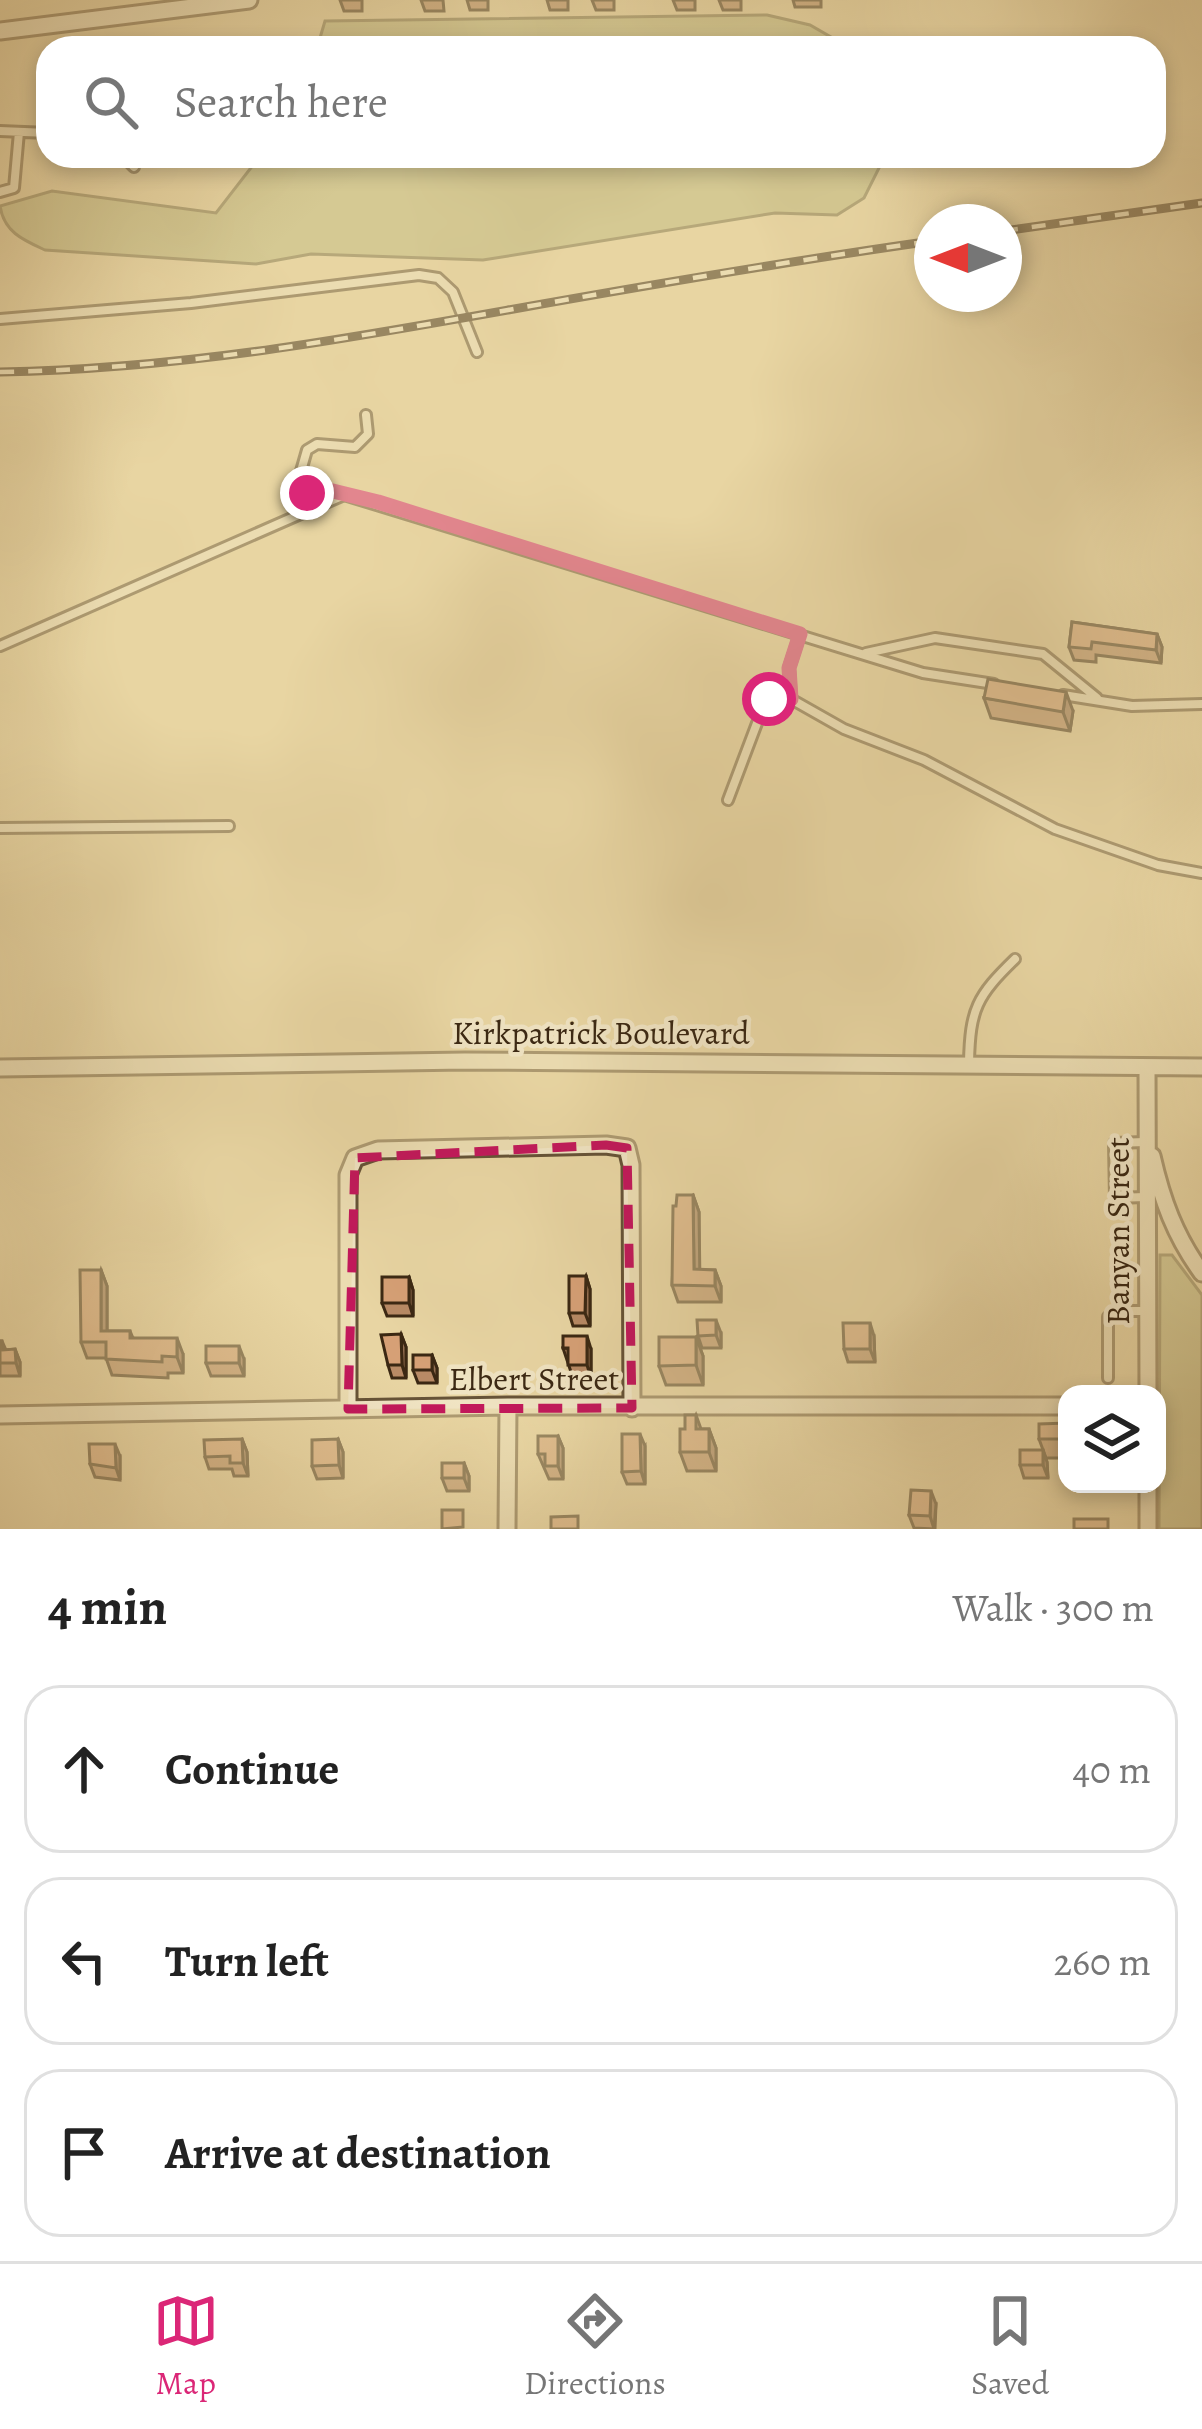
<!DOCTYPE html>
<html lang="en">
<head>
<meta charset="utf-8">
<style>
  :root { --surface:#fff; --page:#f6f6f6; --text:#222; --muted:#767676; --line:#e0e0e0; --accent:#db2777 }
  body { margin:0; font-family:Alegreya,serif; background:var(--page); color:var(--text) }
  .controls { position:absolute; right:36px; bottom:36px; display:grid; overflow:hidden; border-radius:24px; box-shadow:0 6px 18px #0003 }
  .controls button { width:108px; height:108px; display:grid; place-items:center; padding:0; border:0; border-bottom:3px solid var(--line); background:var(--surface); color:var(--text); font:60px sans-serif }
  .compass { position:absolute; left:914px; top:204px; width:108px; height:108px; border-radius:50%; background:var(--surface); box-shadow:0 6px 18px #0003; rotate:270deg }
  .stop { position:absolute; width:36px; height:36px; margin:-27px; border:9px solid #db2777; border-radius:50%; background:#fff }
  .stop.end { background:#db2777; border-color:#fff; box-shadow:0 3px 12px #0008 }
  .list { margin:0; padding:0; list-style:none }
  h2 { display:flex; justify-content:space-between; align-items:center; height:156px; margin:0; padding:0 48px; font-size:51px }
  h2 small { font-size:39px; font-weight:400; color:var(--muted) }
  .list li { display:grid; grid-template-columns:78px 1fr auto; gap:36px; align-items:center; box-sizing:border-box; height:168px; margin:0 24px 24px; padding:0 24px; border:3px solid var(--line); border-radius:36px }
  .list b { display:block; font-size:45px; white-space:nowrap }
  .list em { font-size:39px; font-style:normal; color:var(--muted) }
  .icon { flex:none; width:66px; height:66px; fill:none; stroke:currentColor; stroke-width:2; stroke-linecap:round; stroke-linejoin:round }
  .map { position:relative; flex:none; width:1202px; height:1529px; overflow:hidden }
  .search { position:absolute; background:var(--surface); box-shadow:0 6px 18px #0003; left:36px; right:36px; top:36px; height:132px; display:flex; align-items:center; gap:30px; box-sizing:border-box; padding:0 42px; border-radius:36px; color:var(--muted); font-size:45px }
  .sheet { height:732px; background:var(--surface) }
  nav { display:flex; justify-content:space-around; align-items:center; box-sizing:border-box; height:168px; border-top:3px solid var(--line); background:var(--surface); font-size:33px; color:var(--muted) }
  nav a { display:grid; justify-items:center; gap:6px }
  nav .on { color:var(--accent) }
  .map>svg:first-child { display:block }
  .green { fill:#bebb80; stroke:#7c724a; stroke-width:3 }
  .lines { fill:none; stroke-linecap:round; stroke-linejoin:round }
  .service-casing { stroke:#665337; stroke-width:14 }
  .minor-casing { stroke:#665337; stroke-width:21 }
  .service { stroke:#f0e4c3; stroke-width:8 }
  .minor { stroke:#f0e4c3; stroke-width:15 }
  .rail-casing { stroke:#3b2813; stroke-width:9 }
  .rail { stroke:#f0e4c3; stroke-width:4.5; stroke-dasharray:14; stroke-linecap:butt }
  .wall { fill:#b88a65; stroke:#3b2813; stroke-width:3 }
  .shaded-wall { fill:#967053; stroke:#3b2813; stroke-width:3 }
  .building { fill:#d6a076; stroke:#3b2813; stroke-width:3 }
  .route { stroke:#db2777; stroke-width:15 }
  .marked { fill:none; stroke:#c2185b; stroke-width:9; stroke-dasharray:24 15; stroke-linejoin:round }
  .labels { text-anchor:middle; stroke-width:9; stroke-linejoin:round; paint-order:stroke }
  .street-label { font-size:33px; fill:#3b2813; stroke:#f0e4c3 }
</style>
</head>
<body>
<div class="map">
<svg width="1202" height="1529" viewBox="0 0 1202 1529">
  <rect width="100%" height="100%" fill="#e8d5a3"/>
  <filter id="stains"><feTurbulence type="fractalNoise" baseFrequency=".00167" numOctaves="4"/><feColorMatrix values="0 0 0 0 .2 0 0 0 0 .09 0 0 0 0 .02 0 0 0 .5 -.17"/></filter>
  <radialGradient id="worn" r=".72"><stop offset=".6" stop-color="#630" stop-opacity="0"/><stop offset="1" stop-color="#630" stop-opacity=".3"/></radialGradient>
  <!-- green -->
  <path class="green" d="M767,15l43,10 40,23h-533l8,-27z
    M260,156h625l-21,42 -27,17 -62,-2 -292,47 -172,-6 -55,10 -211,-14c-22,-10 -41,-18 -45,-44l52,-15 164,22z
    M1160,1255h12l30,40v234h-43z"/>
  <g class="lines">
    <!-- service casing -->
    <g class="service-casing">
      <path id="service" d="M0,131l48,2
        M123,156l11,11
        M0,192l14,-4 5,-56
        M0,319l191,-16 228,-28 19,3 15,14 24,60
        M304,484l31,11
        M299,514l7,-13 -5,-30 6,-21 10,-6 38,3 13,-13 -2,-19
        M0,646l344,-151 579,178 71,11
        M866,653l69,-15 108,16 54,44
        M1063,695l69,11 70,-2
        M791,699l53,30 80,31 131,69 103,36 44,8
        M728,800l37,-98 9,-6 17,3 -2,-31 11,-34
        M0,828l229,-2
        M969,1063c1,-54 8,-67 46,-104
        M1145,1197l-30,1 -1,-55 31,-1
        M1108,1378v-61l15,-6h23"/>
    </g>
    <!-- minor casing -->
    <g class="minor-casing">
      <path id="minor" d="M0,31l249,-31
        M1147,1067l1,327
        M0,1068l465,-7 737,6
        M1152,1156c10,44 23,80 50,117
        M348,1409v-234l7,-17 23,-8 228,-5 21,3 4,17 1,243
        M0,1415l508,-9h559
        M507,1529l1,-123
        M1148,1529v-45"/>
    </g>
    <!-- service -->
    <use href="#service" class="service"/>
    <!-- minor -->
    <use href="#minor" class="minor"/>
    <!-- rail casing -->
    <g class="rail-casing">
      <path id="rail" d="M1004,231l198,-28
        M0,372c177,-3 334,-31 508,-62 141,-25 282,-49 424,-69"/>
    </g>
    <!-- rail -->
    <use href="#rail" class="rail"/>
  </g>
  <!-- wall -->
  <path class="wall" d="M340,0h22v11h-18z
    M421,0h22l1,11h-19z
    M467,0h21v10h-18z
    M547,0h21v10h-18z
    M592,0h22v10h-18z
    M673,0h22v10h-18z
    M719,0h22v10h-18z
    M793,0h28v7h-26z
    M1072,622l85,12 5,13 -1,16 -65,-8v7l-22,-2 -5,-13z
    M984,698l89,13 -3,20 -79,-13z
    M693,1195l6,17v58h16l6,16v16h-43l-6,-17 4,-79z
    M101,1270l6,16v45h23l3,7 50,16v19h-15v5l-56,-3 -6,-17h-19l-6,-16z
    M586,1276l4,13v37h-17l-4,-13z
    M409,1277l4,13v26h-26l-5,-13z
    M721,1333v15h-19l-4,-12z
    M401,1334l5,13v31h-14l-4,-13z
    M874,1336l1,26h-27l-4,-13z
    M696,1337l7,19v29h-37l-7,-19z
    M0,1341h2l4,9 9,-1 5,13v14h-20z
    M563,1348l28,1v29h-18z
    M432,1355l5,13v15h-19l-5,-13z
    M244,1359v17h-33l-5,-13z
    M696,1415l5,14h8l7,19v23h-29l-7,-19z
    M1067,1423v35h-21l-7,-19z
    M558,1436l5,12v31h-14l-11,-25z
    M242,1439l5,13 1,24h-14l-2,-7h-23l-4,-12z
    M338,1439l5,13v26l-26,1 -5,-13z
    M645,1446v38h-18l-5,-12z
    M1043,1450l4,12 1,16h-24l-4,-13z
    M120,1456v24l-25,-3 -5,-13z
    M464,1463l5,13v15h-22l-5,-13z
    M936,1504l-1,25 -21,-1 -5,-13z"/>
  <!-- shaded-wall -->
  <path class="shaded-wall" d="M1157,634l5,13 -1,16 -5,-13z
    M1066,692l7,19 -3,20 -7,-19z
    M693,1195l6,17 1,74 -6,-17z
    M101,1270l6,16v59l-6,-14z
    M715,1270l6,16v16l-6,-16z
    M586,1276l4,13v37l-5,-13z
    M409,1277l4,13v26l-4,-13z
    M716,1320l5,13v15l-5,-13z
    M870,1323l4,13 1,26 -5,-13z
    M401,1334l5,13v31l-4,-13z
    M587,1336l4,13v29l-4,-13z
    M696,1337l7,19v29l-7,-20z
    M177,1338l6,16v19l-6,-16z
    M239,1346l5,13v17l-5,-13z
    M15,1349l5,13v14l-4,-13z
    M432,1355l5,13v15l-5,-13z
    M709,1429l7,19v23l-7,-19z
    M640,1434l5,12v38l-4,-13z
    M558,1436l5,12v31l-5,-13z
    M242,1439l5,13 1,24 -5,-13z
    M338,1439l5,13v26l-4,-13z
    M115,1444l5,12v24l-4,-12z
    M1043,1450l4,12 1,16 -5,-13z
    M464,1463l5,13v15l-5,-13z
    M931,1491l5,13 -2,25 -4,-13z"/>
  <!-- building -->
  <path class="building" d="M1072,622l85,12 -1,16 -64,-8 -1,7 -22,-2z
    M988,679l78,13 -3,20 -79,-14z
    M677,1195h16l1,74 21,1v16l-43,-1 1,-79h3z
    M80,1270h21v61h29v7h47v19l-15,-1v6l-56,-3v-17h-25z
    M569,1276h17l-1,37h-16z
    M382,1277h27v26h-27z
    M697,1320h19v15l-18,1z
    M843,1323h27v26h-26z
    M401,1334l1,31h-14l-7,-30z
    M563,1336h24v29h-19v-17h-5z
    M659,1337h37v28l-37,1z
    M0,1341h2l1,9 12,-1 1,14h-16z
    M206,1346h33v17h-33z
    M413,1355h19v15h-19z
    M685,1415h11v14h13v23h-29v-23h5z
    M1067,1423v16h-28v-15z
    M622,1434h18l1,37 -19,1z
    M538,1436h20v30h-13v-12h-7z
    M242,1439l1,24h-13v-7l-25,1 -1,-17z
    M338,1439l1,26 -27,1v-26z
    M89,1444h26l1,24 -26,-4z
    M1020,1450h23v15h-23z
    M442,1463h22v15h-22z
    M911,1490l20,1 -1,25 -21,-1z
    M442,1510h21v17l-21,2z
    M578,1516v13h-27v-12z
    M1074,1519h34v10h-34z"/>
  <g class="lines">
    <!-- route -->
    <path class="route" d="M307,493l-3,-9 74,18 422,132 -11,34 2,31h-22"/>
  </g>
  <!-- marked area -->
  <path d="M0 0H1202V1529H0ZM606,1145l21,3 5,260 -284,1 7,-251z" fill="#e8d5a3" fill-opacity=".55" fill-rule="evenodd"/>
  <path class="marked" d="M606,1145l21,3 5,260 -284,1 7,-251z"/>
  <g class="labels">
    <!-- street labels -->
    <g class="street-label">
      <text x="601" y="1044">Kirkpatrick Boulevard</text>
      <text transform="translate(1117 1231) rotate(-90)" y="12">Banyan Street</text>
      <text x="534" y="1390">Elbert Street</text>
    </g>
  </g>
  <rect width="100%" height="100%" filter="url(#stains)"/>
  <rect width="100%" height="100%" fill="url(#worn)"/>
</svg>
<div class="controls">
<button><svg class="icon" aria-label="layers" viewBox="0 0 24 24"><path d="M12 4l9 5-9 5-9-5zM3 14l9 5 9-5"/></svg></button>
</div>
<svg class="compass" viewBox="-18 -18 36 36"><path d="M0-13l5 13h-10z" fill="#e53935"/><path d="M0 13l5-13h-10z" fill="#767676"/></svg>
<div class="stop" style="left:769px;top:699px"></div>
<div class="stop end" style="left:307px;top:493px"></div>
<div class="search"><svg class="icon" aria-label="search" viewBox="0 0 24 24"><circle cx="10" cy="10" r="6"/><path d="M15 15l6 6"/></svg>Search here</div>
</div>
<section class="sheet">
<h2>4 min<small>Walk · 300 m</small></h2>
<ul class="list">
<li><svg class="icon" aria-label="ahead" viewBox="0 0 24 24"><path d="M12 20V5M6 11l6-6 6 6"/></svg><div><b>Continue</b></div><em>40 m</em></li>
<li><svg class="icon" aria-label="left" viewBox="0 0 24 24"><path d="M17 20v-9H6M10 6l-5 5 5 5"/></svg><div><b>Turn left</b></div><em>260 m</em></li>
<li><svg class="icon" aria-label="arrive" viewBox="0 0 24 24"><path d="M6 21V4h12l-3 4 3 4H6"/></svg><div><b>Arrive at destination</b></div></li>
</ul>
</section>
<nav>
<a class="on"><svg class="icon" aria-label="map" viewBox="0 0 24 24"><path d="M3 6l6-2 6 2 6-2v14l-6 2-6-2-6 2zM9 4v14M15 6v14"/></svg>Map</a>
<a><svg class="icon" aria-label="directions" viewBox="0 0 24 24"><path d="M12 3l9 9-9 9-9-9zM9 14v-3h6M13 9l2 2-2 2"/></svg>Directions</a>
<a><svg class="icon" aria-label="saved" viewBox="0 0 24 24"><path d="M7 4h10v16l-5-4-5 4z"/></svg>Saved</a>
</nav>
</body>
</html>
